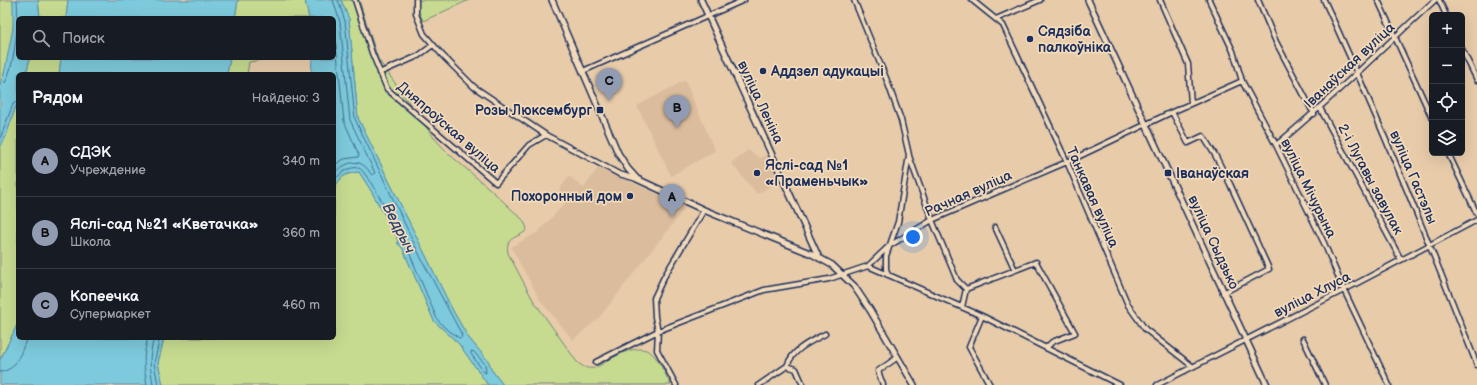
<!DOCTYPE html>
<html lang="ru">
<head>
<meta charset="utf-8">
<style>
  :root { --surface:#171b24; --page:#20242c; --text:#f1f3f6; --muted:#9ea1a6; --line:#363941; --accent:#919bb2 }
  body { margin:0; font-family:"Balsamiq Sans",sans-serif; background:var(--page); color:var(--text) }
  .controls { position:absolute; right:12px; top:12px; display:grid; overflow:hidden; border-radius:6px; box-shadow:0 4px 16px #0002 }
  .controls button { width:36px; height:36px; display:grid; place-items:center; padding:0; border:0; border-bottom:1px solid var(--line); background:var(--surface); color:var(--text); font:20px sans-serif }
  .you { position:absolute; left:913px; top:237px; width:14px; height:14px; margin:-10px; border:3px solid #fff; border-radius:50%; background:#1a73e8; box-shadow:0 0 0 6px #1a73e833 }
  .badge { display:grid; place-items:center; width:26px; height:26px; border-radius:50%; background:var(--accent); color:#111; font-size:13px; font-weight:700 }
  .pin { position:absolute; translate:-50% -33px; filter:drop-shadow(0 1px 2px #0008) }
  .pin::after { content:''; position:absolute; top:21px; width:14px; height:12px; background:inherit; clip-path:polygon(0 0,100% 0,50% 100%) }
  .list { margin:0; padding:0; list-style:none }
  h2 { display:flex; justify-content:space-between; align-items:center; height:52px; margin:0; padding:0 16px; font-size:17px }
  h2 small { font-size:13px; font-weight:400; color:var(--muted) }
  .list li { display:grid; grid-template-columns:26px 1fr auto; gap:12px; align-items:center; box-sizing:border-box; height:72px; padding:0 16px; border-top:1px solid var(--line) }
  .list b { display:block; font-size:15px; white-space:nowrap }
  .list p { margin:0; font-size:13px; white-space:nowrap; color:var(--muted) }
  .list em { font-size:13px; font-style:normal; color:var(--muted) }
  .icon { flex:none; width:22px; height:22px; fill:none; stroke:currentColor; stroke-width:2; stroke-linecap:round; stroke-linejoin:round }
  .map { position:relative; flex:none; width:1477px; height:385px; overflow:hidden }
  .search { position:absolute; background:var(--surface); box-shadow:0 4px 16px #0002; left:16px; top:16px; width:320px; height:44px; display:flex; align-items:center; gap:10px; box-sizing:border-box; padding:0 14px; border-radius:6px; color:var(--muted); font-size:15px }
  .panel { position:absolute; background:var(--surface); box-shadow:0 4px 16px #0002; left:16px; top:72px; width:320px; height:268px; border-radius:6px }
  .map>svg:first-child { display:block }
  .built { fill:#dbbd9d }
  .green { fill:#c6db90; stroke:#708577 }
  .water { fill:#7dcadc; stroke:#568caa }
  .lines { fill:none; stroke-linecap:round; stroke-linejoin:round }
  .shore { stroke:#426d90; stroke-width:1 }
  .minor-casing { stroke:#1b2f5e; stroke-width:7 }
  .tertiary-casing { stroke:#1b2f5e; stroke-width:8 }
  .minor { stroke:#f2daba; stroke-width:4 }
  .tertiary { stroke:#f2daba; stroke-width:5 }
  .poi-dot { fill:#1b2f5e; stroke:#f2daba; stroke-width:1.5 }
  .labels { text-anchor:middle; stroke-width:3.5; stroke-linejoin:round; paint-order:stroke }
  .poi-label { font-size:14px; font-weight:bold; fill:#1b2f5e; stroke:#f2daba; text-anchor:start }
  .street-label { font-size:14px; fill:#1b2f5e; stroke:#f2daba }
  .water-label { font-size:15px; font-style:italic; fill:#2a4671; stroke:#f2daba }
</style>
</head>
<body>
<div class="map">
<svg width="1477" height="385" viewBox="0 0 1477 385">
  <rect width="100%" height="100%" fill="#e8ccaa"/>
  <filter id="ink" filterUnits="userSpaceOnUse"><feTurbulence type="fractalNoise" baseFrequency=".025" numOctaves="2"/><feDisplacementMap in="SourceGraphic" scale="8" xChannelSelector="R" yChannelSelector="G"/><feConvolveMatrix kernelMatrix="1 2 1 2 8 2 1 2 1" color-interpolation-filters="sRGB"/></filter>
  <g filter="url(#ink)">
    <!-- built -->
    <path class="built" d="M685,80l30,71 -44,25 -34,-70z
      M748,150l12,8 7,-4 12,28 -22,12 -26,-31z
      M598,167l88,40 -88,112 -25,21 -33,-40 -29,-53 27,-15 29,-31 -8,-11 10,-14 15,12z"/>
    <!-- green -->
    <path class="green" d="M0,0h13c3,27 -3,59 -13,85z
      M38,0h30l-2,18h-26z
      M238,0h67l4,18h-74z
      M341,0h18l19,59 56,79 15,16 42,36 32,30 3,6 1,4c-10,9 -22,6 -19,23l25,47 44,62c6,5 10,7 18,6 16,-8 46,-32 61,-10 6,8 10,18 15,27h-168l-12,-16 -2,-7 -21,-25 -16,-28 -94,-191 -9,-99z
      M418,0h51l-46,21 -5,-11z
      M30,58h31l-2,16h-33z
      M230,58h43l-24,4 -2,12h-20z
      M18,100v223l-18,37v-212l6,-12z
      M359,172l11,17 27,48 1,7 4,3 32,74 25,23 29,41h-325l-5,-22 6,-25h170v-147c4,-13 10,-18 25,-19z"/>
    <!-- water -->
    <path class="water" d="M13,0h25l2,18h-22v40h12l-4,16h-8v26l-12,36 -6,12v-63l4,-11 9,-46z
      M68,0h170l-3,18h-169z
      M305,0h36l8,19 9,99 94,191 16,28 21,25 2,7 12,16h-15l-29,-41 -25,-23 -32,-74 -4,-3 -1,-7 -27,-48 -11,-17c-14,1 -21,6 -25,19v-117h-23l1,-16h22v-40h-25z
      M61,58h169l-3,16h-168z
      M18,323v15h146l-6,25 5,22h-163v-25z"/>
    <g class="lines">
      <!-- shore -->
      <path class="shore" d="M333,0l7,22 10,98 25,53 -3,2c-3,-3 -5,-8 -9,-10 -10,-7 -22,2 -29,8
        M334,25l10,96 15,34 -1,2 -14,2 -10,6
        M0,84l5,-1c10,-19 14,-62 12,-83
        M0,139l13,-35 5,-3
        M334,180c7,-7 14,-14 25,-12 7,2 36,57 41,67l1,6 5,4 31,74 7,8 15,11h2l1,-3 -40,-75 -67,-141 -10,-98 -7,-21
        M472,351l2,1 11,12 1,9 -2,-1 -13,-18z
        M0,372c17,-1 21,-21 27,-34
        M147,385c-3,-20 -5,-27 1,-47
        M153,385c-3,-22 -5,-25 1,-47
        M158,385l-4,-22 6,-25"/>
      <!-- minor casing -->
      <g class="minor-casing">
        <path id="minor" d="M355,0l17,53 15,36 109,94 33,-38 17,-10
          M416,0v14l8,20 19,22 31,31 72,48 73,39 18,5
          M854,0l32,78 15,42 8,35 -11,67 -12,34v13l2,6
          M972,0l31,25 64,137 61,143 17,24 47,37
          M1160,0l28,64 3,39
          M1209,0l24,51 9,30 34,64 48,98 20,47 45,95
          M1258,0l18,42 38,72
          M1324,0c56,120 105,242 153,365
          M1378,0l54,118
          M1439,0l7,15
          M996,19l44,-19
          M1462,49l15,31
          M583,71l161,-71
          M379,73l39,-17 15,-11
          M1320,108l81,152
          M1172,112l16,31 15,-7 12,19 15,29 39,85 -46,24
          M1276,145c56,-46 106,-97 159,-145
          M1448,153l29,61
          M909,156l23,64 25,60 9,9 -4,18
          M995,227l20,43
          M868,266l114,50 138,69
          M966,289l70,-27 39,71 -23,9 -6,6
          M982,316l-13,31 21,38
          M1303,339l22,46
          M596,362l62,-31 106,-41 65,-11 39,-13 21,-20 43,-26 135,-58 105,-50 70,-31
          M787,366c6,-17 23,-24 38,-32
          M676,385l-19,-35 1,-19 -3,-14 -1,-19 10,-21 40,-67
          M759,385l28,-19 9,3 7,16
          M883,385l-5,-14 20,-14
          M1157,385l187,-95 133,-70"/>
      </g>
      <!-- tertiary casing -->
      <g class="tertiary-casing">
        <path id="tertiary" d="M552,0l66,153 10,16 9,10 67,31 108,44 20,11 22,21 16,24 44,75
          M701,0l118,258
          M1088,0l179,385"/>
      </g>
      <!-- minor -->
      <use href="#minor" class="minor"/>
      <!-- tertiary -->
      <use href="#tertiary" class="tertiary"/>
    </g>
  </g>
  <!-- markers -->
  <g class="poi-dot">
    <circle cx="1030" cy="39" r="4"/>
    <circle cx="763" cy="71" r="4"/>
    <rect x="596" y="106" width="8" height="8" rx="2"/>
    <circle cx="757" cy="173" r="4"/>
    <rect x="1164" y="169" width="8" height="8" rx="2"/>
    <circle cx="630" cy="196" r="4"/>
  </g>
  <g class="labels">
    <!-- poi labels -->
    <g class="poi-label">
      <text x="1038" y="36">Сядзіба<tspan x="1038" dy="16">палкоўніка</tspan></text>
      <text x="771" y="76">Аддзел адукацыі</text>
      <text x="592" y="115" text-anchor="end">Розы Люксембург</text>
      <text x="765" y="170">Яслі-сад №1<tspan x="765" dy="16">«Праменьчык»</tspan></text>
      <text x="1176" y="178">Іванаўская</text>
      <text x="622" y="201" text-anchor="end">Похоронный дом</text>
    </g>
    <!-- street labels -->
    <g class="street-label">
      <text transform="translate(1349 65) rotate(-43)" y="5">Іванаўская вуліца</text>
      <text transform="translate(761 102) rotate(65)" y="5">вуліца Леніна</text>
      <text transform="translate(449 127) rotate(41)" y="5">Дняпроўская вуліца</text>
      <text transform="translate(1414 177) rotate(67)" y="5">вуліца Гастэлы</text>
      <text transform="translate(1371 179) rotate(62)" y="5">2-і Лугавы завулак</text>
      <text transform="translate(1309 188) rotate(64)" y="5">вуліца Мічурына</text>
      <text transform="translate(968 193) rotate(-24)" y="5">Рачная вуліца</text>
      <text transform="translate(1093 197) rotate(66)" y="5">Танкавая вуліца</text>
      <text transform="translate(1214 242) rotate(65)" y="5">вуліца Сыдзько</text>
      <text transform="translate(1312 294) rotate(-27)" y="5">вуліца Хлуса</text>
    </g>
    <!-- water labels -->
    <g class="water-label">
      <text transform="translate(399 228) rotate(63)" y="5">Ведрыч</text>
    </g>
  </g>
</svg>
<div class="controls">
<button>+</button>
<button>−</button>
<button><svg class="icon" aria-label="locate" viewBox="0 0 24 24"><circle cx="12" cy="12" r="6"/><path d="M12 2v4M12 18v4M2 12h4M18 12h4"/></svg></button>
<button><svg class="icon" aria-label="layers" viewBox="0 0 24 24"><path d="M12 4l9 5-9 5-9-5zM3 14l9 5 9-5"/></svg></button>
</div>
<div class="you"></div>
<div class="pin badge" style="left:672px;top:217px">A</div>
<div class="pin badge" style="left:677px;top:128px">B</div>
<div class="pin badge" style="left:609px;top:101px">C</div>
<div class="search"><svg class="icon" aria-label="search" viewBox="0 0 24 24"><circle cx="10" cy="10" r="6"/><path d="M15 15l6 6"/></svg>Поиск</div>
<section class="panel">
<h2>Рядом<small>Найдено: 3</small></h2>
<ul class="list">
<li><span class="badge">A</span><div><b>СДЭК</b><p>Учреждение</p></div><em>340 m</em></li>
<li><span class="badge">B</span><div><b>Яслі-сад №21 «Кветачка»</b><p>Школа</p></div><em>360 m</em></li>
<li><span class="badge">C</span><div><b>Копеечка</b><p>Супермаркет</p></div><em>460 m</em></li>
</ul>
</section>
</div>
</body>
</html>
